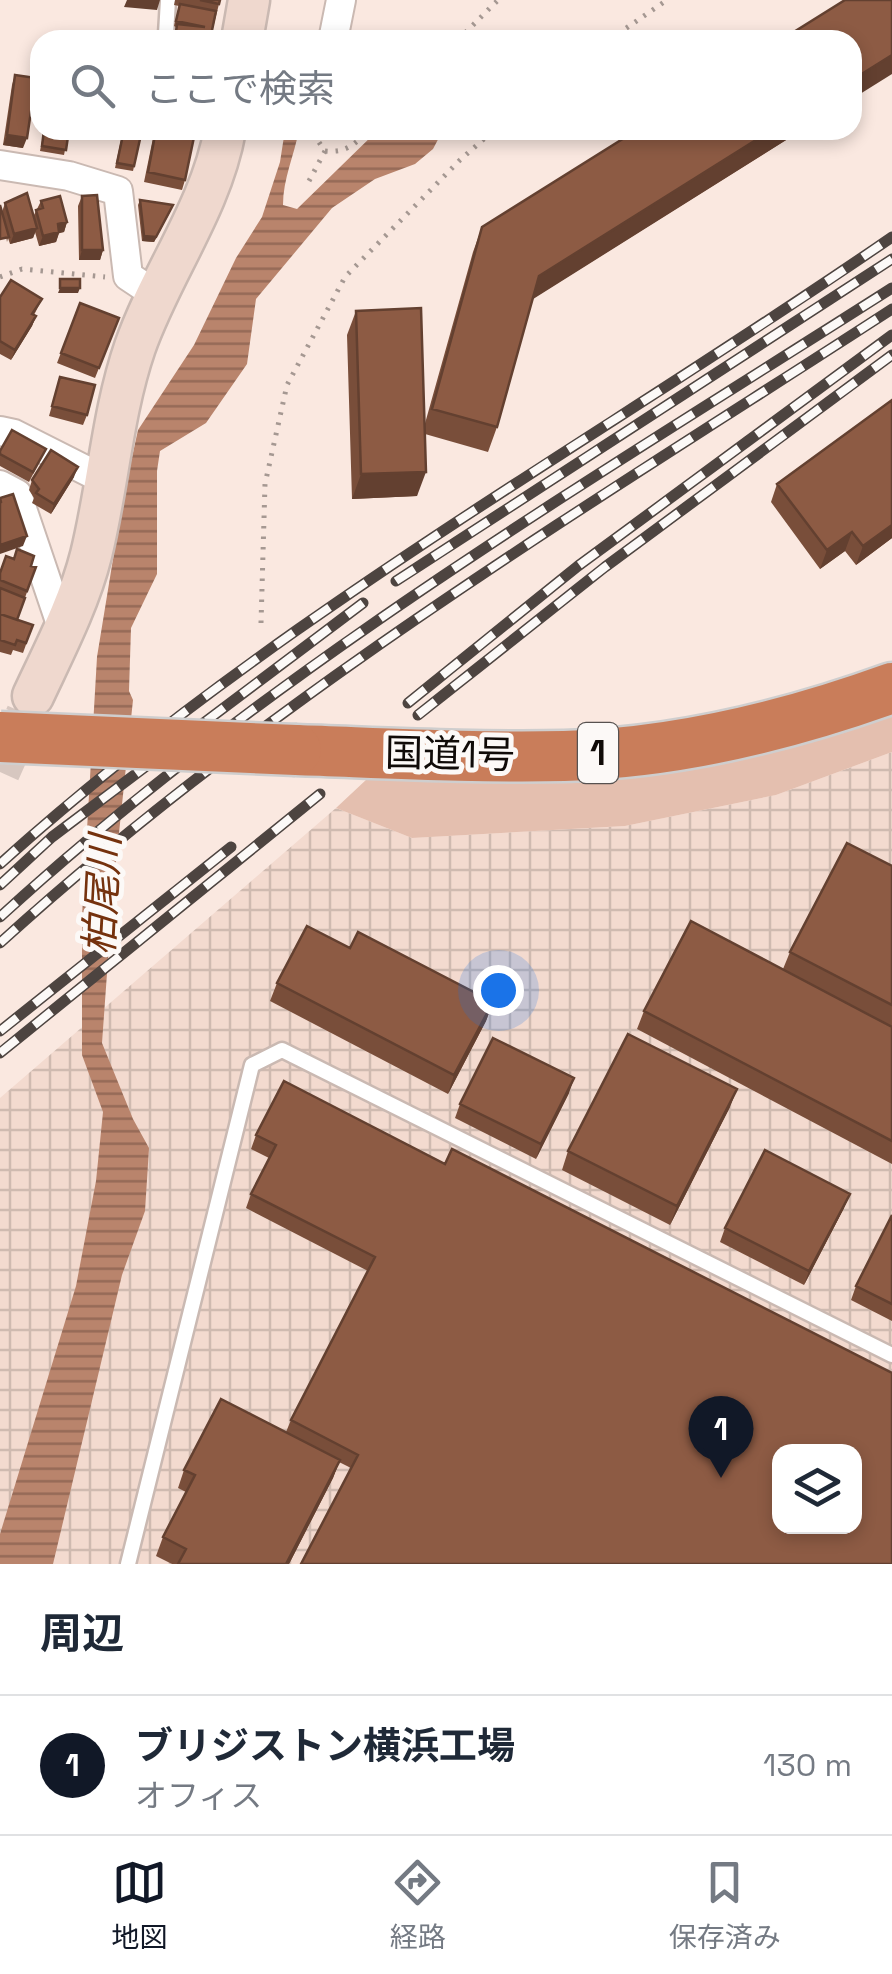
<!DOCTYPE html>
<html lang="ja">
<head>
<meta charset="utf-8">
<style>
  :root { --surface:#fff; --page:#f2f2f3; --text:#1f2937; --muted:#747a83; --line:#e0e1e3; --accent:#111827 }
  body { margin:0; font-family:"Space Grotesk","Noto Sans JP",sans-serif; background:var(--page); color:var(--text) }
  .controls { position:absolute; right:30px; bottom:30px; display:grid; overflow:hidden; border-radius:20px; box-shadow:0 5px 15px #0003 }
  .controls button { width:90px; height:90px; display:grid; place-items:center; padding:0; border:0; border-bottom:2px solid var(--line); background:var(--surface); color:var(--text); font:50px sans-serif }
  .you { position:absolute; left:498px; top:990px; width:35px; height:35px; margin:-25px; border:8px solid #fff; border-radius:50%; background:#1a73e8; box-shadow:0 0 0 15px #1a73e833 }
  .badge { display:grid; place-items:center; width:65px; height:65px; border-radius:50%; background:var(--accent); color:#fff; font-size:32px; font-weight:700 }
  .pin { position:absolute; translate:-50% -82px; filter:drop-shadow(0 2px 5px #0008) }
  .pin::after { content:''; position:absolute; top:52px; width:35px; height:30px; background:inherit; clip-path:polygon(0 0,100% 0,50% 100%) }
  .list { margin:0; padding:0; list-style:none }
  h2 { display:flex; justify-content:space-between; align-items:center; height:130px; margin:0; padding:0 40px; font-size:42px }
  h2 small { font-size:32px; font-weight:400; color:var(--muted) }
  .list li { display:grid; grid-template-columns:65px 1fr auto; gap:30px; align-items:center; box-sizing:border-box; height:140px; padding:0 40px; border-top:2px solid var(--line) }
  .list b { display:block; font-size:38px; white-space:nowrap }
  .list p { margin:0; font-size:32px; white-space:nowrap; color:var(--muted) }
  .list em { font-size:32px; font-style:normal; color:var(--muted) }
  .icon { flex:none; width:55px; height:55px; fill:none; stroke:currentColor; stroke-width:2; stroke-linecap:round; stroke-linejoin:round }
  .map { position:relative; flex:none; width:892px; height:1564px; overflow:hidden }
  .search { position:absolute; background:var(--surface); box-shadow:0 5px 15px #0003; left:30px; right:30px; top:30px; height:110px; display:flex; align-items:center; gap:25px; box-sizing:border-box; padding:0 35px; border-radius:30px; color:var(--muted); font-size:38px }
  .sheet { height:270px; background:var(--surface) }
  nav { display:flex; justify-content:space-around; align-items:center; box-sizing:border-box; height:140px; border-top:2px solid var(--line); background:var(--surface); font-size:28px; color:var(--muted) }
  nav a { display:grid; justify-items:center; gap:5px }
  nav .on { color:var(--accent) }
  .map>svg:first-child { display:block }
  .industrial { fill:url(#industrial-grid); fill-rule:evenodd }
  .grass { fill:#e4bfaf }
  .water { fill:url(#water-rules) }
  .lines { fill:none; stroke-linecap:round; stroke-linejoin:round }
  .secondary-tunnel { stroke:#d7c7c0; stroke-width:40; stroke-dasharray:40 20; stroke-linecap:butt }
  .lane-casing { stroke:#cab9b2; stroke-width:19 }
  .street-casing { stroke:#cab9b2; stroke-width:32 }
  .secondary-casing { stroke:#cab9b2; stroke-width:45 }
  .highway-casing { stroke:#cfcece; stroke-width:55 }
  .path { stroke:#a59892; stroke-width:5; stroke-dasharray:2.5 8; stroke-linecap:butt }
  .lane { stroke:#fff; stroke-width:14 }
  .street { stroke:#fff; stroke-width:28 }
  .secondary { stroke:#efd8ce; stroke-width:40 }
  .highway { stroke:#c97d5a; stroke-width:50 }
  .rail-casing { stroke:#4d4440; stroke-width:11 }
  .rail { stroke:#fcf9f7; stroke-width:8; stroke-dasharray:22; stroke-linecap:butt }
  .highway-bridge-casing { stroke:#cfcece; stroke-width:55; stroke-linecap:butt }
  .highway-bridge { stroke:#c97d5a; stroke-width:50 }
  .wall { fill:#794e3a }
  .shaded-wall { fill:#634030 }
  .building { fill:#8d5b44; stroke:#634030; stroke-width:2.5; fill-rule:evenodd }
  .labels { text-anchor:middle; stroke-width:10; stroke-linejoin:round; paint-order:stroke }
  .shield { fill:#fcf9f7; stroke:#575250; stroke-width:2.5 }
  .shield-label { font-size:35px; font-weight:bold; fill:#100b08 }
  .street-label { font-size:38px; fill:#100b08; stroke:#fcf9f7 }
  .water-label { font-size:40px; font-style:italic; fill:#75320e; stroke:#fcf9f7 }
</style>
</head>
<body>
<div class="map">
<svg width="892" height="1564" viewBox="0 0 892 1564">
  <defs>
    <pattern id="industrial-grid" width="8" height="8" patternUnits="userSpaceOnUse" patternTransform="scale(2.5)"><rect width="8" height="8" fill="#f3dacf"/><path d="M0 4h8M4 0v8" fill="none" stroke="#cfbab0"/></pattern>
    <pattern id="water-rules" width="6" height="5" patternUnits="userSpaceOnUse" patternTransform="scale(2.5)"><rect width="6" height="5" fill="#b9846c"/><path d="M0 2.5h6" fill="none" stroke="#956a57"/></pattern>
  </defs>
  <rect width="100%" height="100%" fill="#fae8e0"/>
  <!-- industrial -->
  <path class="industrial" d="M892,752v812h-892v-466l336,-290 76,30 213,-12 151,-31zM780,1452h74v74h-74z"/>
  <!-- grass -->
  <path class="grass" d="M892,708v44l-116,43 -151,31 -213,12 -76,-30 31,-29 81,3 141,-7z"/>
  <!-- water -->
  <path class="water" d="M285,130h14c-5,26 -16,49 -16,75l14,4 81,-79h65l-10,19 -18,15 -40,15 -43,29 -76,91 -9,65 -41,59 -46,28 -3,20v103l-26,54 -2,63 4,9 -20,190 -11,153 31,76 16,29 -4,63 -23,64 -69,289h-53v-30l76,-248 20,-105 7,-69 -21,-57v-139l15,-259 26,-159 15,-68 56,-85 42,-87 26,-41 18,-55z"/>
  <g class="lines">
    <!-- secondary-tunnel -->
    <path class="secondary-tunnel" d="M0,772l26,-58"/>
    <!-- lane casing -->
    <g class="lane-casing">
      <path id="lane" d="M166,34l2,-34
        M128,1564l124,-499 30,-15 610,305"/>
    </g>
    <!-- street casing -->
    <g class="street-casing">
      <path id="street" d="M333,40l8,-40
        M0,165l69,11 49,15 10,85 27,18
        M0,431l14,3 93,47
        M0,485l17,9 46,136"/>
    </g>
    <!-- secondary casing -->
    <g class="secondary-casing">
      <path id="secondary" d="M242,40l7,-40
        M33,696c21,-45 46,-93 58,-141 17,-68 21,-141 44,-208 26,-74 76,-139 90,-217"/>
    </g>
    <!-- highway casing -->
    <g class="highway-casing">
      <path id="highway" d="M296,750c89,3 179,8 268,6 112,-3 223,-30 328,-68"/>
    </g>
    <!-- path -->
    <path class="path" d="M458,40l40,-40
      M609,40l58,-40
      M325,151c21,2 29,-6 44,-21
      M309,181l16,-30 -9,-13 -1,-8
      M0,277l22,-8 83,8
      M261,623l4,-139 22,-99 58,-108 115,-117 34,-30"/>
    <!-- lane -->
    <use href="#lane" class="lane"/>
    <!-- street -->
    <use href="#street" class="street"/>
    <!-- secondary -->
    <use href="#secondary" class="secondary"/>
    <!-- highway -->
    <use href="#highway" class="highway"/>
    <!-- rail casing -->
    <g class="rail-casing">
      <path id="rail" d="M396,581l496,-322
        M408,703l170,-137 314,-231
        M418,715l187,-148 287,-212
        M0,864c271,-245 593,-421 892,-627
        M0,885l52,-48 311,-234
        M0,917c268,-246 586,-434 892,-629
        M0,943c271,-247 585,-435 892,-634
        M0,1031l231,-184
        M0,1053l320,-259"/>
    </g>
    <!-- rail -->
    <use href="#rail" class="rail"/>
    <!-- highway-bridge casing -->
    <g class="highway-bridge-casing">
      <path id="highway-bridge" d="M0,737l296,13"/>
    </g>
    <!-- highway-bridge -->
    <use href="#highway-bridge" class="highway-bridge"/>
  </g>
  <!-- wall -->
  <path class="wall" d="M175,0h45l-10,40h-36l2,-13 -2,-1 5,-20 -5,-1z
    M15,75l8,73 -20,-3 9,-60z
    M44,130h25l-5,25 -24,-4z
    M87,130h18l-2,6 -16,-3z
    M123,130h19l-9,41 -18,-3z
    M153,130l32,50 -3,10 -38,-8 9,-44h-2z
    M802,130l-270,169 -35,128 -9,25 -63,-18 -8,62 -65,3 -5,-164 9,-24 68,116 49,-175 9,-25z
    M82,196l21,54 -3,10h-21l-1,-54z
    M140,200l31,10 -17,32 -12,-1 -4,-36z
    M41,201l26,21 -3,10 -5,1 -3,9 -17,4 -4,-14 -2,6 -23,6 -2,-6 -1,4 -5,-30 3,-9 29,12z
    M0,297l42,2 -8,16 2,1 -4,10 -21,34 -11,-6z
    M80,303l39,15 -24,60 -38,-15z
    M60,377l27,38 -4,10 -34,-9z
    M892,400v138l-36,27 -11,-14 -25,18 -49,-67 6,-18z
    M46,449l-17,33 -29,-16v-15z
    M74,477l-23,37 -19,-11 2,-5 -5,-8 3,-10z
    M31,566l5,1 -19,53 16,5 -10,28 -10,-3 -2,5 -11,-3v-79z
    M892,866v298l-255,-135 7,-18 139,-42 7,-17z
    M350,948l143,54 -7,19 -38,73 -178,-93 7,-18z
    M569,1093l-33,66 -81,-41 5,-14z
    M730,1107l-60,118 -108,-55 6,-19z
    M256,1135l189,29 447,209 -541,95 -12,-6 -6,16 -44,86h-117l-16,-8 7,-19 23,-45 -8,-4 6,-18 102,-38 5,-12 77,-149 -122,-63 5,-14 18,-36 -18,-9z
    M844,1208l-40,77 -84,-43 5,-14z
    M892,1215v106l-41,-21 5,-14z"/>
  <!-- shaded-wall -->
  <path class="shaded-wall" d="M127,0h33l-3,10 -33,-3z
    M892,55v19l-40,25v-19z
    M772,130h30l-272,171 9,-25z
    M7,135l20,3 -4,10 -20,-3z
    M171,210l-17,32 -12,-1 2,-5z
    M67,222l-3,10 -5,1 -3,9 -17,4 4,-10 15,-12z
    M37,228l-4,10 -23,6 4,-10z
    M82,250h21l-3,10h-21z
    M60,288h20l-2,5h-20z
    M36,316l-4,10 -21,34 4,-10z
    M78,467l-4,10 -23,37 3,-10z
    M426,472l-9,24 -65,3 9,-25z
    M892,525v13l-36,27 7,-19z
    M852,532l-7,19 -25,18 7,-19z
    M27,536l-4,10 -23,8v-9z
    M493,1002l-7,19 -38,73 6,-19z
    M574,1078l-5,15 -33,66 5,-15z
    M737,1089l-7,18 -60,118 7,-19z
    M850,1194l-6,14 -40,77 5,-14z
    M340,1460l-7,18 -44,86h-3z"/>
  <!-- building -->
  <path class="building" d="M200,0h20l-1,4z
    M845,0h47v55l-40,25v-40h-71z
    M180,4l36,7 -6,29h-35l2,-16 28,3 -29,-6z
    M15,75l21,3 -9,60 -20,-3z
    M44,130h25l-3,20 -24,-4z
    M124,130h18l-8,36 -17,-3z
    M156,130l38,7 -9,43 -37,-8z
    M637,130h135l-233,146 -42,151 -65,-18 50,-182z
    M27,193l10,35 -23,6 -9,-31z
    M97,195l6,55h-21v-54z
    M60,196l7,26 -9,2 1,8 -16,4 -7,-26 7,-2 -2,-7z
    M140,200l33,5 -17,32 -12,-1z
    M0,205l9,32 -9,2z
    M60,279h20v9h-20z
    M11,280l31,19 -10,15 4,2 -21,34 -15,-9v-44z
    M80,303l39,15 -20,50 -38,-15z
    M421,308l5,164 -65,2 -5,-163z
    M60,377l35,8 -8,30 -35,-9z
    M892,400v125l-29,21 -11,-14 -25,18 -50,-66z
    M12,430l34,19 -13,23 -33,-18v-3z
    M51,450l27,17 -24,37 -18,-11 3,-4 -7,-9z
    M13,494l14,42 -27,9v-42l1,-1 -1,-4z
    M17,549l17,7 -3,10 5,1 -9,24 -27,-11v-7l6,-17 8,3z
    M0,588l25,10 -8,22 -17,-6z
    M0,614l33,11 -7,18 -9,-3 -2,5 -15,-5z
    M847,843l45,23v139l-102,-53z
    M691,921l201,106v114l-248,-130z
    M307,926l43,22 8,-16 135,70 -39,73 -177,-92z
    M628,1034l109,55 -60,117 -109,-55z
    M493,1038l81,40 -33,66 -81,-40z
    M284,1081l161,83 7,-15 440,224v191h-591l57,-109 -67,-35 84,-163 -124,-63 25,-49 -20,-10zM780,1452h74v74h-74z
    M765,1150l85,44 -41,77 -84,-43z
    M892,1215v89l-36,-18z
    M221,1399l119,61 -54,104h-108l8,-15 -23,-12 32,-62 -11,-5z"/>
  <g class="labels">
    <!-- shield labels -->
    <rect class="shield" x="578" y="723" width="40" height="60" rx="8"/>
    <g class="shield-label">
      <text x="598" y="765">1</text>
    </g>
    <!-- street labels -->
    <g class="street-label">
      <text transform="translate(450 754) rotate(1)" y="13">国道1号</text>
    </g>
    <!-- water labels -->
    <g class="water-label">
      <text transform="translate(102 895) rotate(-87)" y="14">柏尾川</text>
    </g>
  </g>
</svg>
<div class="controls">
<button><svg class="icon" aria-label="layers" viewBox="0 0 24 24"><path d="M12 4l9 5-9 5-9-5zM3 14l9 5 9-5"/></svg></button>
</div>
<div class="you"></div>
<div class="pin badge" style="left:721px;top:1478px">1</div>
<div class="search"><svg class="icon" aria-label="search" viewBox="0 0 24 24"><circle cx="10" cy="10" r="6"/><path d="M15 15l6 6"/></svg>ここで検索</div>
</div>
<section class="sheet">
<h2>周辺<small></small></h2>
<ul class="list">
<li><span class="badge">1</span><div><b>ブリジストン横浜工場</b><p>オフィス</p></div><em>130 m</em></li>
</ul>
</section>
<nav>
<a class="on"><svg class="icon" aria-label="map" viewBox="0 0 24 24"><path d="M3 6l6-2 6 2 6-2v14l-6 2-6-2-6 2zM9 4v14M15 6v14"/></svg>地図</a>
<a><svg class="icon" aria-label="directions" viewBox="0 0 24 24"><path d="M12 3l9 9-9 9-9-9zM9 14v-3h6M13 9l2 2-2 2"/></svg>経路</a>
<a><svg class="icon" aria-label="saved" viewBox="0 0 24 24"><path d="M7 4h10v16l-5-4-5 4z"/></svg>保存済み</a>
</nav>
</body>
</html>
